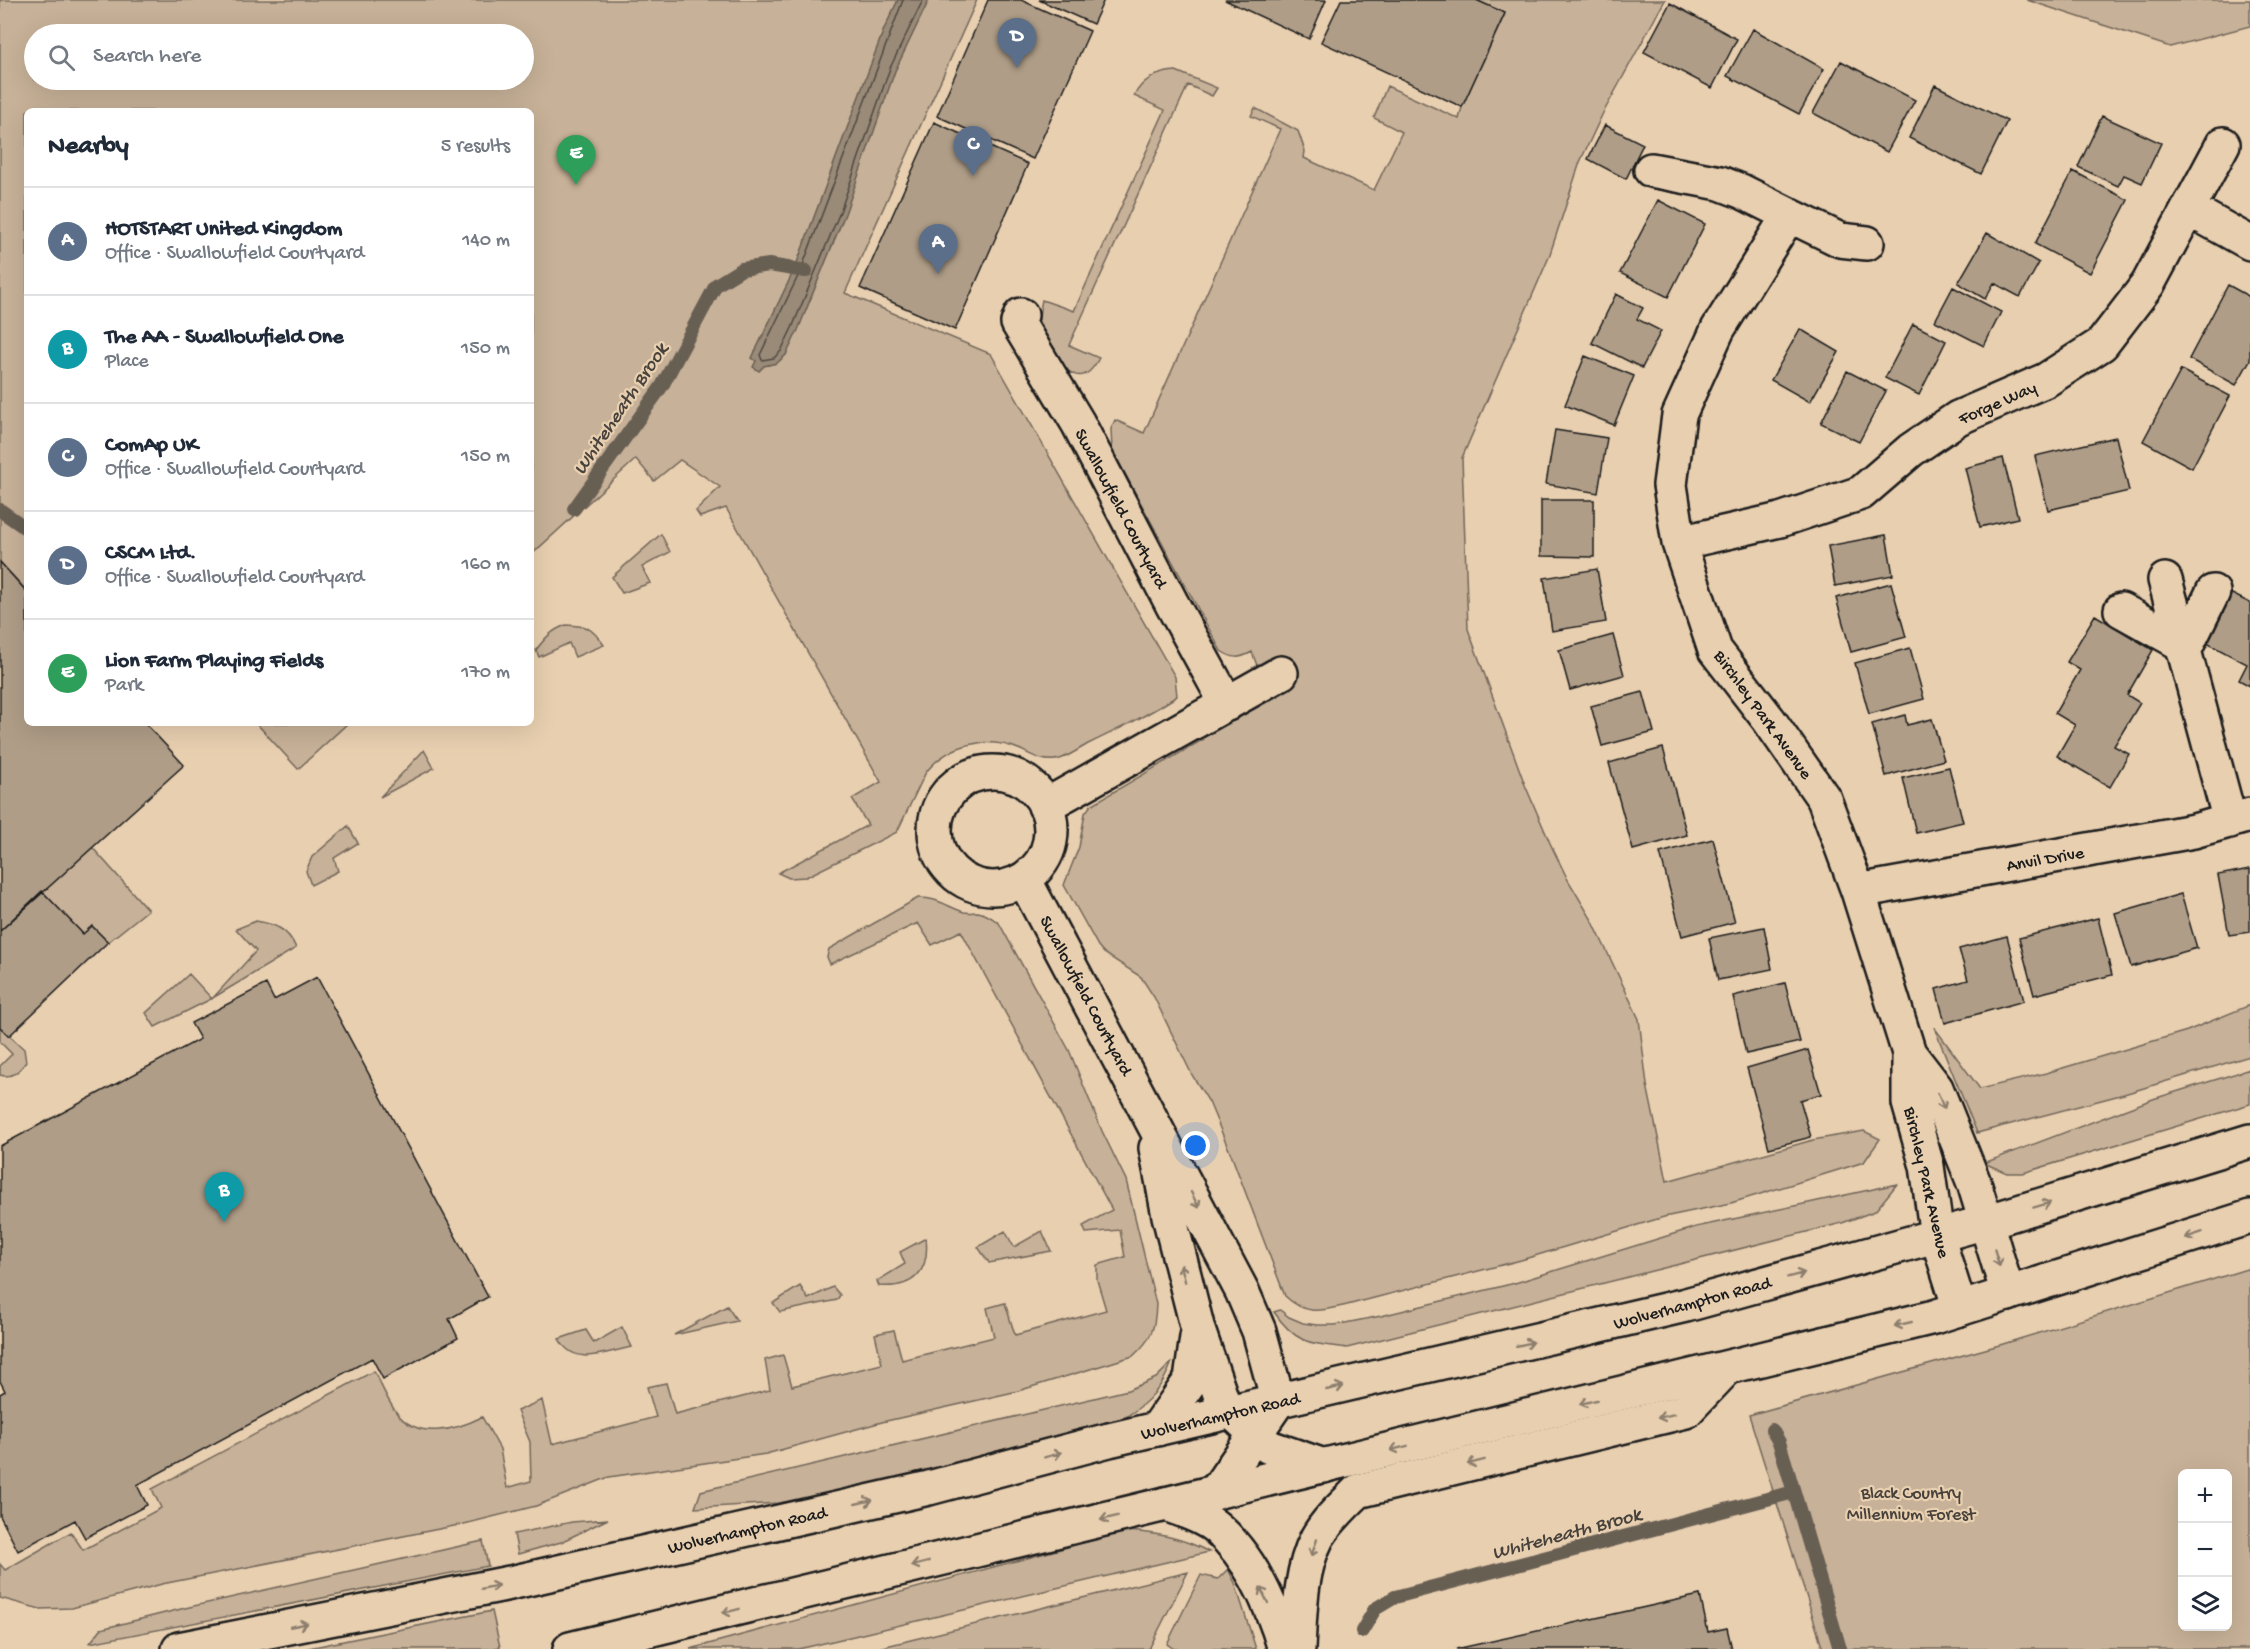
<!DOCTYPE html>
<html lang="en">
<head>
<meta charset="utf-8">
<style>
  :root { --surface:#fff; --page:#f6f6f7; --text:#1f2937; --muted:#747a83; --line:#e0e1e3; --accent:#0b8043 }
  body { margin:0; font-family:"Gochi Hand",sans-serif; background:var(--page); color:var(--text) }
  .controls { position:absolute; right:18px; bottom:18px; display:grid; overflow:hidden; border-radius:9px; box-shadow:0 6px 24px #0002 }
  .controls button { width:54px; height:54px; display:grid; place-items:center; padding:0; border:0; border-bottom:2px solid var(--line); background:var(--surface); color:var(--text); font:30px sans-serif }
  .you { position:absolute; left:1196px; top:1146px; width:21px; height:21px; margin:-15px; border:4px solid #fff; border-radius:50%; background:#1a73e8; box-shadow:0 0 0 9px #1a73e833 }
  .badge { display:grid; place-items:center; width:39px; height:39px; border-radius:50%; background:var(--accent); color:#fff; font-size:20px; font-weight:700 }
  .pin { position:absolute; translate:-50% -50px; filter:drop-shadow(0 2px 3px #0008) }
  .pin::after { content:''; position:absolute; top:32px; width:21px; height:18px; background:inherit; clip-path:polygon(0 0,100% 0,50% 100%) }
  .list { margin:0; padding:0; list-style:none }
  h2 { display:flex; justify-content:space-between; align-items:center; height:78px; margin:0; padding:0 24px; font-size:26px }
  h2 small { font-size:20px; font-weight:400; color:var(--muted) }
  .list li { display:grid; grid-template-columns:39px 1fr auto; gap:18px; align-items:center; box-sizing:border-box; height:108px; padding:0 24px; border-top:2px solid var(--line) }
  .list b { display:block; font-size:22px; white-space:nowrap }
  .list p { margin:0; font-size:20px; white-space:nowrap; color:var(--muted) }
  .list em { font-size:20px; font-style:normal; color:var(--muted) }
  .icon { flex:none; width:33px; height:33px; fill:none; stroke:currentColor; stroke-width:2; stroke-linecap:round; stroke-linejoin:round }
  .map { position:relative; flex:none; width:2250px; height:1649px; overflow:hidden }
  .search { position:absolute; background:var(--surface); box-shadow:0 6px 24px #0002; left:24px; top:24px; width:510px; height:66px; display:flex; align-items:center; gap:15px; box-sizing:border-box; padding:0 21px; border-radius:33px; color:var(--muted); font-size:22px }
  .panel { position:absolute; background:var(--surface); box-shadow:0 6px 24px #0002; left:24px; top:108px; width:510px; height:618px; border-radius:9px }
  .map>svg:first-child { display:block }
  .green { fill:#c7b198; stroke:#72665a; stroke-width:1.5; fill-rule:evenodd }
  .water { fill:#9a8a78; stroke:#685e53; stroke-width:1.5 }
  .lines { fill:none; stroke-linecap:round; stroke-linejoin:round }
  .shore { stroke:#4e4841; stroke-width:1.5 }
  .stream { stroke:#685e53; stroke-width:14 }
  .building { fill:#af9d87; stroke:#1c1c1c; stroke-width:1.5 }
  .minor-casing { stroke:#1c1c1c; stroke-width:38 }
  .highway-casing { stroke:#1c1c1c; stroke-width:38 }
  .minor { stroke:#e8cfb0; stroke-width:33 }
  .highway { stroke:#e8cfb0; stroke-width:33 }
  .oneway { stroke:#8c7e6d }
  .labels { text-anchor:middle; stroke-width:4.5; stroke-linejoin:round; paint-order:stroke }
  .street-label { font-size:18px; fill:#1c1c1c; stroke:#e8cfb0 }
  .park-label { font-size:18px; fill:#47413b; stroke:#e8cfb0 }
  .water-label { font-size:20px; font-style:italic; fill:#48423c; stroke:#e8cfb0 }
</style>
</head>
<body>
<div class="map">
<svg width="2250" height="1649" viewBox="0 0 2250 1649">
  <rect width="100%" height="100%" fill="#e8cfb0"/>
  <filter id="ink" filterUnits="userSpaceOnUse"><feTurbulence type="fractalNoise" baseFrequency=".0167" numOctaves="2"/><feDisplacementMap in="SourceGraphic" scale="12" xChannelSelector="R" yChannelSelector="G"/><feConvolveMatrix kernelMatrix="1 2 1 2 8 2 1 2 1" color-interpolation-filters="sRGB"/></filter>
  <g filter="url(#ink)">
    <!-- green -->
    <path class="green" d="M0,0h977l-132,293 146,61 184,323 2,19c-29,19 -58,33 -89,48 -9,5 -19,12 -28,15 -15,4 -27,-3 -39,-9 -34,-15 -71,-7 -95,22l-29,60 -91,45 -17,1 -11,-5 90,-48 -16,-26 29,-17 -155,-274 -26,9 -4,-6 24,-24 -40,-27 -26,21 -18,-22 -105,96v-444h-504v480l-27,-29zM34,34h490v46h-490z
      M1476,0h189l-63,115 -22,47 -31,95 -87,201 6,171 57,156 25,58 18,37 24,40 47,99 8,66 20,96 146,-41 51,-9 16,8 -16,23 -133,41 -67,14 -143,43 -174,45c-26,6 -41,11 -62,-9l-53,-139 -23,-55 -17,-27 -38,-78 -13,-20 -37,-24 -6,-7 -34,-61 15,-38 6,-34 6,-8 113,-66 -5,-11 67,-38 -14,-38c-13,7 -19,7 -31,-1l-109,-201 -1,-21 4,-9 29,13 136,-304 -29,-13 4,-8 43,23 7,20 -1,7 70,32 28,-58 -28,-14 13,-32 72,33 3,-12 43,-93z
      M2027,0h223v26l-80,21z
      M1176,71l41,17 -5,8 -24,-11 -119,260 30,13c-16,31 -32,16 -46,-6 -5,-6 -11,-13 -13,-20 -3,-11 0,-22 2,-32l32,11 91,-201 -31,-14c9,-18 24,-24 42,-25z
      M661,534l9,18 -28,15 8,16 -28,10 -10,-16z
      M566,625c22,1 25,2 38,20l-29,12 -6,-14 -30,14 -3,-7c9,-12 16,-20 30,-25z
      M256,723h92l-50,46z
      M424,750l10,18 -54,29z
      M348,826l10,17 -24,15 4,13 -27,14 -5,-14 6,-14z
      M92,847l56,63 -40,32 -16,-16 -9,8 -41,-43z
      M918,898c18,-1 30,9 46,14 5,1 9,0 14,0 8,1 14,6 21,11l70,127 33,81 24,49 30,124c-1,25 -4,35 -23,52l-115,35 -136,31 -116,32 -157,23 -73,29 -72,18 -302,60 -90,24 -32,1 -40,-11v-34l5,6 66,-38 12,18 78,-42 -9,-19 222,-118c7,13 13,29 22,41 21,29 60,18 86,5l18,32 7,39 24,-7 -1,-39 -13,-31 25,-11 10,44 104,-27 -9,-30 19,-4 9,31 95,-24 -5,-30 18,-5 9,31 90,-22 -7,-30 19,-4 8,30 92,-23 -7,-29 18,-5 10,32 91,-25 -9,-30v-15l28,-8 -5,-27 -34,3 -3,-7 29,-16 -151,-279 -29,14 -14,-22 -88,41 -3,-7 2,-8z
      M256,921c19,3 32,8 40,27l-85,51 -56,28 -9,-14 43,-39 23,25 44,-48 -20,-22z
      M2250,1005v51l-126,38 -147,39 -43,-106 46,62 66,-16 141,-42z
      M0,1027l24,22 2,13c-7,9 -14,17 -26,13v-9l12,-12 -12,-12z
      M2250,1069v35l-227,69h-16l-23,-10 169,-64z
      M1897,1184l-22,27 -33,12 -495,125c-37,-5 -50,-3 -73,-36l6,-2 9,7 14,6 14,2h18l46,-9 134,-33 181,-56z
      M1005,1231l9,16 28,-16 9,20 -62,12 -11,-16z
      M926,1238c4,33 -12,51 -47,48l-2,-5 28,-17 -5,-12z
      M2250,1268v381h-427l-74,-234 254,-71zM2182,1474h46v152h-46z
      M800,1286l8,13 25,-12 7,8 -3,5 -57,12 -7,-9z
      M727,1306l10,15 -63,14z
      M622,1327l10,20c-27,5 -57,21 -73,-8l27,-9 8,13z
      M1172,1362c-10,26 -23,40 -46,55l-306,81 -42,5 -83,5 6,-17 427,-101 28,-12z
      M608,1519l-47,23 -43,12 -4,-20 58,-12z
      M1127,1531c30,2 56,7 82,21l-410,97h-109z
      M483,1541l5,25 -398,77 11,-14 84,-21z
      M1228,1569l7,14 21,66h-82l-7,-5 34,-69 17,4z
      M1188,1572l-39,77h-275z
      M492,1611l8,36 -11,2h-185z"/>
    <!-- water -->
    <path class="water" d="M898,0h31l-34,71 -50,143 -47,116 -12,25 -9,8 -13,3 -5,5 -6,-4 3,-6 -4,-3 43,-90 89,-239z"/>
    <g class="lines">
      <!-- shore -->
      <path class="shore" d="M903,0l-102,270 -41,85 2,5 12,-2 7,-7 11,-23 48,-116 50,-144 33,-68"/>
      <!-- stream -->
      <path class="stream" d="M574,509l88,-123 54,-101 26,-16 27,-4 37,6
        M0,510l27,19
        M1772,1430l7,12 15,50
        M1362,1631l13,-22 20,-12 399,-105 46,157"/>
    </g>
    <!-- building -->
    <path class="building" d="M988,0h33l69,31 -57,128 -96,-43z
      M1039,0h65l-11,24z
      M1225,0h101l-17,39z
      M1341,0h135l29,13 -43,94 -141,-65z
      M1670,3l67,36 -25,49 -68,-36z
      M1753,29l71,40 -25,45 -72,-38z
      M1841,61l74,39 -28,52 -74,-39z
      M1935,85l72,36 -26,53 -72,-36z
      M2102,116l59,27 -19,40 -18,-8 -6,11 -40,-19z
      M934,122l94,42 -73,166 -95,-42z
      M1605,125l38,19 -17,35 -38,-20z
      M2073,171l55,29 -38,73 -55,-29z
      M1658,200l47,24 -37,73 -48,-24z
      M1987,233l52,30 -19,34 -26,-14 -9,16 -27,-16z
      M2228,285l22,12v63l-14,25 -47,-26z
      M1953,287l48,25 -17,34 -49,-25z
      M1616,294l27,14 -6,11 24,12 -19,37 -50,-25z
      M1913,324l33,17 -27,54 -34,-17z
      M1800,329l39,23 -29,50 -39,-22z
      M1585,356l49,20 -20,49 -49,-20z
      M2181,370l49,26 -38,72 -49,-27z
      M1847,371l39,20 -27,51 -38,-19z
      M1555,430l52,8 -9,55 -52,-9z
      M2116,437l13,54 -81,19 -13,-54z
      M2003,458l15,60 -38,9 -15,-59z
      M1541,500h53v57l-53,-1z
      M1886,535l7,40 -58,11 -7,-40z
      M0,562l27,30v131h118l39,42 -184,166z
      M1597,569l9,53 -54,9 -8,-53z
      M1891,583l15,54 -55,15 -15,-54z
      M2226,591l24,12v83l-11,-6 8,-16 -46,-24z
      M2095,615l58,35 -26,45 13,8 -26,43 15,8 -19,33 -53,-31 18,-31 -20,-12 25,-43 -13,-8z
      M1613,635l11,40 -54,15 -11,-40z
      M1910,648l14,51 -55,15 -14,-51z
      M1643,692l11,40 -52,14 -11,-40z
      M1905,715l2,10 25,-6 12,41 -58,16 -14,-52z
      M1663,748l24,87 -54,15 -24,-87z
      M1949,767l14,55 -47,11 -13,-55z
      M1713,839l22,83 -53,14 -22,-83z
      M2250,869v63l-21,3 -11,-60z
      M42,891l41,43 9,-8 16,16 -99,94 -9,-9v-96z
      M2181,894l16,54 -66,19 -16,-54z
      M2098,918l14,57 -78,20 -15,-57z
      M1764,927l8,42 -54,11 -9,-42z
      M2007,936l17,65 -79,22 -9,-34 32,-9 -9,-31z
      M317,977l171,320 -39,22 9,19 -75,41 -11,-21 -235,127 10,20 -62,33 -10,-18 -57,31 -18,-35v-122l5,-3 -5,-10v-235l200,-107 -9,-16 75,-39 8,16z
      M1785,983l15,59 -54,12 -13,-58z
      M1808,1050l13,44 -21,6 11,37 -42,11 -22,-80z
      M1700,1595l8,37 19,-4 5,21h-276z"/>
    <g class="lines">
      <!-- minor casing -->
      <g class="minor-casing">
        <path id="minor" d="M1651,170l69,13 21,8 48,24
          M2189,209l61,34
          M1867,243l-27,-3 -51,-25 -71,114 -39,86 -9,70 9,58 36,107 54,70 55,79 34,92 51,162v50l18,63 10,70 23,73
          M1021,315l-3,8 60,100 94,181 55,100
          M1679,543l101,-23 81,-27 50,-43 47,-32 88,-38 56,-36 46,-60 75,-140
          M2165,580l65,241
          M2121,610l61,34
          M2184,651l29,-59
          M935 830a58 58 0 1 1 116 0a58 58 0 1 1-116 0Z
          M1045,806l236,-133
          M1024,879l218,412 17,40 19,70 -63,92
          M1858,891l336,-60 56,-16
          M1909,1053l27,35 38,95 34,111
          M1156,1148l13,68 29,114 25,73 46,44 55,19
          M1157,1429l34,-49 6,-43
          M1166,1504c17,7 37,12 51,24 35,31 55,77 68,121
          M1298,1649c2,-37 2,-78 19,-111 10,-18 27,-33 41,-47l328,-80 41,-43"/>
      </g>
      <!-- highway casing -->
      <g class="highway-casing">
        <path id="highway" d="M179,1649l331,-66 419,-95 180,-48 577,-135 300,-83 264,-81
          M570,1649l1364,-332 316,-100"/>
      </g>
      <!-- minor -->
      <use href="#minor" class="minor"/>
      <!-- highway -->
      <use href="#highway" class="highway"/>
    </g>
    <!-- one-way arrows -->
    <defs><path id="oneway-shaft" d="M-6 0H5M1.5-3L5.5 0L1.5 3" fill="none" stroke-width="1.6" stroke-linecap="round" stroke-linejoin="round" transform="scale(1.5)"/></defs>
    <g class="oneway">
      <use href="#oneway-shaft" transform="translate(1941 1101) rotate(68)"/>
      <use href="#oneway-shaft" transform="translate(1195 1200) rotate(63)"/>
      <use href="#oneway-shaft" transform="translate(2042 1205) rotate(-17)"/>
      <use href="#oneway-shaft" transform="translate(2194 1235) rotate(162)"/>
      <use href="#oneway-shaft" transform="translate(1997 1258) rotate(73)"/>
      <use href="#oneway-shaft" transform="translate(1183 1273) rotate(-104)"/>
      <use href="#oneway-shaft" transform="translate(1796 1275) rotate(-15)"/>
      <use href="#oneway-shaft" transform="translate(1903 1324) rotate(167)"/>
      <use href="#oneway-shaft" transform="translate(1525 1344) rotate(-13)"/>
      <use href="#oneway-shaft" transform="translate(1335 1388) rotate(-13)"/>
      <use href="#oneway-shaft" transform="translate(1588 1402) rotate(166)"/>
      <use href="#oneway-shaft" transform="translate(1666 1416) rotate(166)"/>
      <use href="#oneway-shaft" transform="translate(1399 1448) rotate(166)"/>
      <use href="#oneway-shaft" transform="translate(1053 1455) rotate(-15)"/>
      <use href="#oneway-shaft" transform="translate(1476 1462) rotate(166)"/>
      <use href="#oneway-shaft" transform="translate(864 1502) rotate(-13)"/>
      <use href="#oneway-shaft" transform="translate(1109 1518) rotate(166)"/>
      <use href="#oneway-shaft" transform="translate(1314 1548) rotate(109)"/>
      <use href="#oneway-shaft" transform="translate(920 1564) rotate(166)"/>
      <use href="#oneway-shaft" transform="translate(490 1587) rotate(-11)"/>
      <use href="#oneway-shaft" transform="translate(1264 1595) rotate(-116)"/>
      <use href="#oneway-shaft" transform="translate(731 1611) rotate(166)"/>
      <use href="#oneway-shaft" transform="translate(299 1625) rotate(-11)"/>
    </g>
  </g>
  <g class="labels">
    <!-- street labels -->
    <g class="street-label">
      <text transform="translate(1997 402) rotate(-24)" y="6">Forge Way</text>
      <text transform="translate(1122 508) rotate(62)" y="6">Swallowfield Courtyard</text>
      <text transform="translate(1764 714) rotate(54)" y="6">Birchley Park Avenue</text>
      <text transform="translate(2045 858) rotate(-10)" y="6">Anvil Drive</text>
      <text transform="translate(1087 995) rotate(62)" y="6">Swallowfield Courtyard</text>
      <text transform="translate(1928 1182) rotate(77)" y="6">Birchley Park Avenue</text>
      <text transform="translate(1692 1302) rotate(-15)" y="6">Wolverhampton Road</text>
      <text transform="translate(1220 1415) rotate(-13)" y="6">Wolverhampton Road</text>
      <text transform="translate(747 1529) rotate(-13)" y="6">Wolverhampton Road</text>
    </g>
    <!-- park labels -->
    <g class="park-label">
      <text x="1911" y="1498">Black Country<tspan x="1911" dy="21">Millennium Forest</tspan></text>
    </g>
    <!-- water labels -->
    <g class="water-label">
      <text transform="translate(619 408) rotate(-56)" y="7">Whiteheath Brook</text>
      <text transform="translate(1566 1532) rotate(-15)" y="7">Whiteheath Brook</text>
    </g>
  </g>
</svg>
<div class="controls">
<button>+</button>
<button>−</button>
<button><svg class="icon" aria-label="layers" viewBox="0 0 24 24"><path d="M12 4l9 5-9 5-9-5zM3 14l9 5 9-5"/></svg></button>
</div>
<div class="you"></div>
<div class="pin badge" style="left:938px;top:274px;background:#5c6f8a">A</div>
<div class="pin badge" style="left:224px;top:1222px;background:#0f9aa8">B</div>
<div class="pin badge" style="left:973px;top:176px;background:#5c6f8a">C</div>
<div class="pin badge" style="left:1017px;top:68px;background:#5c6f8a">D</div>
<div class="pin badge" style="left:576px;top:185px;background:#2e9e5b">E</div>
<div class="search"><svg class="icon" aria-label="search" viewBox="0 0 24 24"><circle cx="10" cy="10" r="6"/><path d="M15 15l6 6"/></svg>Search here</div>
<section class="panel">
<h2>Nearby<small>5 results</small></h2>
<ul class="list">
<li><span class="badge" style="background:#5c6f8a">A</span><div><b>HOTSTART United Kingdom</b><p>Office · Swallowfield Courtyard</p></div><em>140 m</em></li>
<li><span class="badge" style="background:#0f9aa8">B</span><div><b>The AA - Swallowfield One</b><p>Place</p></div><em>150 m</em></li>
<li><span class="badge" style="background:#5c6f8a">C</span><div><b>ComAp UK</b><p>Office · Swallowfield Courtyard</p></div><em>150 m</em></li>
<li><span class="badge" style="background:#5c6f8a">D</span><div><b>CSCM Ltd.</b><p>Office · Swallowfield Courtyard</p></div><em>160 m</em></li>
<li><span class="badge" style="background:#2e9e5b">E</span><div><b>Lion Farm Playing Fields</b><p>Park</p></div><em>170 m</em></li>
</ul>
</section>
</div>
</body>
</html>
